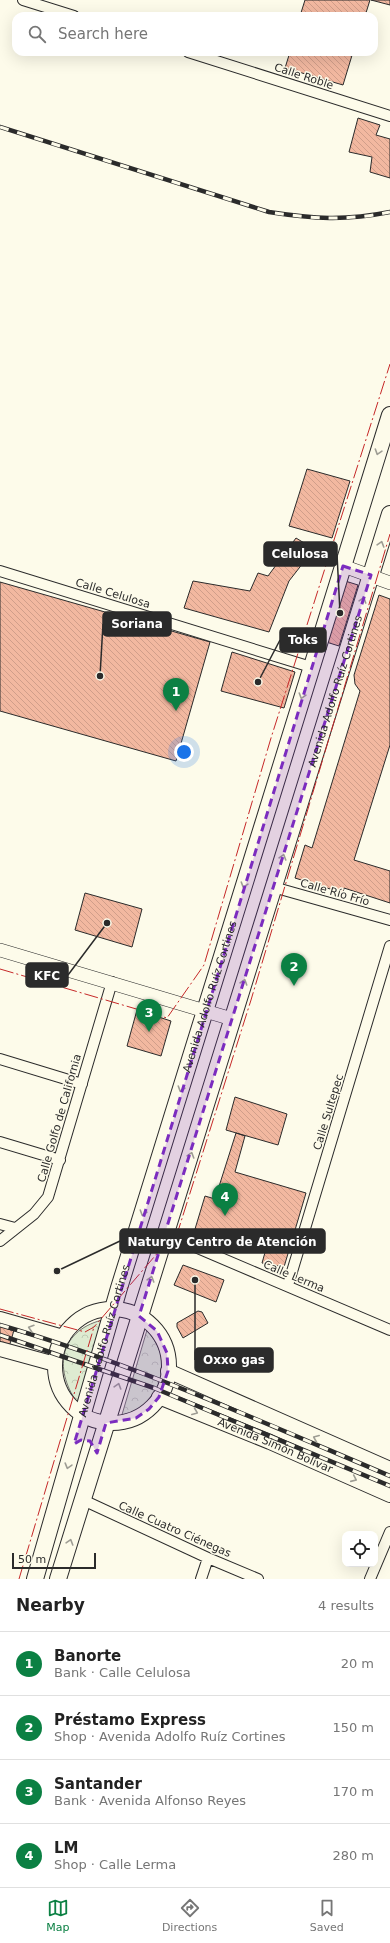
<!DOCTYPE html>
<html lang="en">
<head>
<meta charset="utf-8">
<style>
  :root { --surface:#fff; --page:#f6f6f6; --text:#222; --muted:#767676; --line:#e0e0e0; --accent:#0b8043 }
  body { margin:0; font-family:"DejaVu Sans",sans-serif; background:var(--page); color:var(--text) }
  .controls { position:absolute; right:12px; bottom:12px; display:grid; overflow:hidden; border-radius:8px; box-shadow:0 4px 16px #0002 }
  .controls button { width:36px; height:36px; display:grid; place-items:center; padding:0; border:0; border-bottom:1px solid var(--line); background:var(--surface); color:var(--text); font:20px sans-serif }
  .scale { position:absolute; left:12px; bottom:10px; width:84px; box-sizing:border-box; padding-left:4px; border:2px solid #2b2b2b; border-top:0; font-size:11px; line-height:14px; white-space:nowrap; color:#2b2b2b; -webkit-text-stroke:3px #fdfbea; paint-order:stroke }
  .you { position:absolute; left:184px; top:752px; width:14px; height:14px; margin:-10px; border:3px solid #fff; border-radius:50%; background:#1a73e8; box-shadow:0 0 0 6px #1a73e833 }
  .badge { display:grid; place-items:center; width:26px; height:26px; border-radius:50%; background:var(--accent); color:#fff; font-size:13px; font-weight:700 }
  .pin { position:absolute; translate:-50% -33px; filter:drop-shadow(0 1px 2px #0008) }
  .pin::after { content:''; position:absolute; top:21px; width:14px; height:12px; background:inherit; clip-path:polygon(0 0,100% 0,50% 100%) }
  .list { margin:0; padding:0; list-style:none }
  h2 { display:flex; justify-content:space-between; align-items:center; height:52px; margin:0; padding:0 16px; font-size:17px }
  h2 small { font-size:13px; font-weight:400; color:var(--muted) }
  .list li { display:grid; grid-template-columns:26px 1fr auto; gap:12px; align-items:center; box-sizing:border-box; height:64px; padding:0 16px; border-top:1px solid var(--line) }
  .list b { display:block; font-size:15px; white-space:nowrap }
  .list p { margin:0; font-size:13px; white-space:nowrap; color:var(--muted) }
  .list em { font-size:13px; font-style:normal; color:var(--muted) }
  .icon { flex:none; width:22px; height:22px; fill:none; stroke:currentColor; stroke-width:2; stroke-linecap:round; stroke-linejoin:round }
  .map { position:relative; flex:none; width:390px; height:1579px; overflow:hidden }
  .search { position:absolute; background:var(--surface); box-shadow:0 4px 16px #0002; left:12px; right:12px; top:12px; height:44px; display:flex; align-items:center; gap:10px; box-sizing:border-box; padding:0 14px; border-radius:12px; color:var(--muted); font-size:15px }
  .sheet { height:308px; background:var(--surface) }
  nav { display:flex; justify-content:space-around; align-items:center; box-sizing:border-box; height:56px; border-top:1px solid var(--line); background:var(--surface); font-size:11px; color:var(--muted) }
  nav a { display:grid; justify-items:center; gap:2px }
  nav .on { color:var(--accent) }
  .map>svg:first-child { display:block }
  .park { fill:url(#park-crowns); stroke:#74746e }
  .building { fill:url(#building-back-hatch); stroke:#2b2b2b }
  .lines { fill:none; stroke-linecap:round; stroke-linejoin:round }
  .minor-casing { stroke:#2b2b2b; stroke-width:12 }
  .tertiary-casing { stroke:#2b2b2b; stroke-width:14 }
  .secondary-casing { stroke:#2b2b2b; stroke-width:16 }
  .primary-casing { stroke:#2b2b2b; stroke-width:18 }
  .minor { stroke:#fdfbea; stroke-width:10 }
  .tertiary { stroke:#fdfbea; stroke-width:13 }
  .secondary { stroke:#fdfbea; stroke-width:14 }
  .primary { stroke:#fdfbea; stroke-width:16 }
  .rail-casing { stroke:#2b2b2b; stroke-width:4.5 }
  .rail { stroke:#fdfbea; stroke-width:3; stroke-dasharray:9; stroke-linecap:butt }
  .power { stroke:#c62828; stroke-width:1; stroke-dasharray:14 3 2 3; stroke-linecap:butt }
  .oneway { stroke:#9e9d94 }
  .marked { fill:#7b2cbf; fill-opacity:0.2; stroke:#7b2cbf; stroke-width:3; stroke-dasharray:8 5; stroke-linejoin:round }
  .labels { text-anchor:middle; stroke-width:3; stroke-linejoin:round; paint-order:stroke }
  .street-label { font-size:11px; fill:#2b2b2b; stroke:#fdfbea }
  .leader { fill:none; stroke:#2b2b2b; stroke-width:1.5 }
  .callout-dot { fill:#2b2b2b; stroke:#fdfbea; stroke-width:1.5 }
  .callout { fill:#2b2b2b; stroke:#2b2b2b; stroke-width:1.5 }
  .callout-label { font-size:12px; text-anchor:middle; font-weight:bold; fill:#fff }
</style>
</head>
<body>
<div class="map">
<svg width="390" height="1579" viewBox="0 0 390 1579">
  <defs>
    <pattern id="park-crowns" width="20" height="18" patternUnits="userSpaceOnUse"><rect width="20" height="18" fill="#deebd1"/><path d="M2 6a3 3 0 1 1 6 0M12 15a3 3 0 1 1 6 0" fill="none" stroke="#bfcab4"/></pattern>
    <pattern id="building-back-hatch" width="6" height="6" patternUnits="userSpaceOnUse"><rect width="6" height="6" fill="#f2b8a0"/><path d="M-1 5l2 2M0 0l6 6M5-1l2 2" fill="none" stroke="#d09e8a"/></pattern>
  </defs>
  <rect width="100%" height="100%" fill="#fdfbea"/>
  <!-- park -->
  <path class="park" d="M102,1320l-23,85c-25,-33 -22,-73 23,-85z
    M147,1330c7,9 14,19 15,31 4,27 -15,52 -41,57z"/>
  <!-- building -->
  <path class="building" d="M305,0h65l-5,16h-65z
    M371,0h19v5z
    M290,52h63l-10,33 -58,-17z
    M358,118l22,7 -4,10 14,4v39l-20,-6 2,-15 -23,-5z
    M307,469l43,12 -18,57 -43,-12z
    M296,538l18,11 -25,32 -20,51 -85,-24 9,-27 57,10 8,-18 10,3z
    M342,580l16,5 -19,61 -16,-5z
    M0,582l210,60 -34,119 -176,-50z
    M379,595l11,4v146l-36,115 36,11v32l-46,-15 -1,5 -48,-15 10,-33 7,3 48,-157 -5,-7 -1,-9z
    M232,652l63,20 -11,36 -63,-17z
    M85,893l57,16 -10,38 -57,-17z
    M137,1010l34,11 -10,35 -34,-10z
    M235,1097l52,17 -9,31 -52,-15z
    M236,1133l9,3 -10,36 71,21 -22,74 -22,-4 4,-14 -71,-20 10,-33 10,3z
    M183,1265l41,15 -8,22 -42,-17z
    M198,1311l4,1 6,11 -25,15 -6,-11v-4z
    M0,1315l17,5 -8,27 -9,-2z"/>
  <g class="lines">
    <!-- minor casing -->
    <g class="minor-casing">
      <path id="minor" d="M23,0l51,16
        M188,52l202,64
        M0,571l311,96
        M273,887l117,33
        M0,1059l82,25
        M0,1142l60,18
        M0,1224l15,4
        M167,1235l223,95
        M0,1241l34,-27 14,-17 64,-215
        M288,1285l102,-339
        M83,1500l125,58 50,21
        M201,1579l7,-21
        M370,1579l20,-47"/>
    </g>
    <!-- tertiary casing -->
    <g class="tertiary-casing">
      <path id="tertiary" d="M343,566l47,17
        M0,950l232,69"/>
    </g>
    <!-- secondary casing -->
    <g class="secondary-casing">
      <g id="secondary">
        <circle cx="112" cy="1366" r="57"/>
        <path d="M0,1319l63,18"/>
        <path d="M0,1349l55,15"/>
        <path d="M168,1371l222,98"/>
        <path id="s1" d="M159,1397l111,45 120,53"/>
      </g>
    </g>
    <!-- primary casing -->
    <g class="primary-casing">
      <g id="primary">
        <path id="s2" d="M35,1579l84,-291 271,-873"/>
        <path id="s3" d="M58,1579c110,-355 222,-710 332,-1065"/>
      </g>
    </g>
    <!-- minor -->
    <use href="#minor" class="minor"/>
    <!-- tertiary -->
    <use href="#tertiary" class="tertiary"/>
    <!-- secondary -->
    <use href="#secondary" class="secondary"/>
    <!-- primary -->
    <use href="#primary" class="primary"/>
    <!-- rail casing -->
    <g class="rail-casing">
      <path id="rail" d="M0,127l269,85c45,7 76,9 121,0
        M0,1325c134,39 262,97 390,151
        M0,1335l154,53 236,98"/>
    </g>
    <!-- rail -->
    <use href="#rail" class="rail"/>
    <!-- power -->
    <path class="power" d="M0,969l167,49 37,-53 67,-227 119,-374
      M0,1309l85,23 9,-5 85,-99 72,-228 139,-466
      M19,1579l75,-252"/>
  </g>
  <!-- one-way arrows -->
  <defs><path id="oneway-chevron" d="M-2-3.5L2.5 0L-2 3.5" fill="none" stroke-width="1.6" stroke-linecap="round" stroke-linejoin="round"/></defs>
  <g class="oneway">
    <use href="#oneway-chevron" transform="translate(378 452) rotate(108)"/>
    <use href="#oneway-chevron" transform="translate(381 544) rotate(-73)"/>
    <use href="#oneway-chevron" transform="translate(363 600) rotate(-72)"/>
    <use href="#oneway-chevron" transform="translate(302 696) rotate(107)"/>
    <use href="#oneway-chevron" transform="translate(283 857) rotate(-73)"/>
    <use href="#oneway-chevron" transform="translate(244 885) rotate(107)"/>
    <use href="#oneway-chevron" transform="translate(244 982) rotate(-72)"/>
    <use href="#oneway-chevron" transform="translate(181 1089) rotate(107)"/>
    <use href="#oneway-chevron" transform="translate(191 1155) rotate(-73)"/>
    <use href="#oneway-chevron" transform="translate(143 1213) rotate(107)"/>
    <use href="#oneway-chevron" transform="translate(151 1279) rotate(-73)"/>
    <use href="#oneway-chevron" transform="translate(31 1328) rotate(-163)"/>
    <use href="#oneway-chevron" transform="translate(118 1386) rotate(-73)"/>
    <use href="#oneway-chevron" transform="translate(195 1412) rotate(22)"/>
    <use href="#oneway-chevron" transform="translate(316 1438) rotate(-157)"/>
    <use href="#oneway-chevron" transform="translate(68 1466) rotate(106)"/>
    <use href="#oneway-chevron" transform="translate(354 1479) rotate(24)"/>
    <use href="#oneway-chevron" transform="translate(70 1542) rotate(-73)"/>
  </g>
  <!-- marked area -->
  <path class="marked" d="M343,566l28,9 -232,741 18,15 10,22 1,18 -9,26 -10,12 -13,9 -30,5 -9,30 -7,-12 -9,-1 -7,4z"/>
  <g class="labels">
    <!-- street labels -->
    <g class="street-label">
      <text transform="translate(304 76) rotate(18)" y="4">Calle Roble</text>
      <text transform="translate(113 593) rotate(17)" y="4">Calle Celulosa</text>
      <text dy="4" stroke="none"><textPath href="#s3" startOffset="930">Avenida Adolfo Ruíz Cortines</textPath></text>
      <text transform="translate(335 892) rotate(16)" y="4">Calle Río Frío</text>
      <text dy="4" stroke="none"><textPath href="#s2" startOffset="608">Avenida Adolfo Ruíz Cortines</textPath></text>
      <text transform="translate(328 1112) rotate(-73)" y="4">Calle Sultepec</text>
      <text transform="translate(59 1118) rotate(-74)" y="4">Calle Golfo de California</text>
      <text transform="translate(294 1276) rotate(23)" y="4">Calle Lerma</text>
      <text dy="4" stroke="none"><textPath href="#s2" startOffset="248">Avenida Adolfo Ruíz Cortines</textPath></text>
      <text dy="4" stroke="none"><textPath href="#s1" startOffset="126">Avenida Simón Bolívar</textPath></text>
      <text transform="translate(175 1529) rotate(24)" y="4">Calle Cuatro Ciénegas</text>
    </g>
  </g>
  <!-- callouts -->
  <path class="leader" d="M340 613L337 554M100 676L103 624M258 682L280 640M107 923L68 975M57 1271L120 1241M195 1280L195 1360"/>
  <g class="callout-dot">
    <circle cx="340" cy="613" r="4"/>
    <circle cx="100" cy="676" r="4"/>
    <circle cx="258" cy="682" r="4"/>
    <circle cx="107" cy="923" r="4"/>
    <circle cx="57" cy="1271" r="4"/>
    <circle cx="195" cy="1280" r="4"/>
  </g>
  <g class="callout">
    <rect x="264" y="542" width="73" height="24" rx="4"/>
    <rect x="103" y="612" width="68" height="24" rx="4"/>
    <rect x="280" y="628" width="46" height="24" rx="4"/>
    <rect x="26" y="963" width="42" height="24" rx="4"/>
    <rect x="120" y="1229" width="205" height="24" rx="4"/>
    <rect x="195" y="1348" width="78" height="24" rx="4"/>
  </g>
  <g class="callout-label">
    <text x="300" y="558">Celulosa</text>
    <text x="137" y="628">Soriana</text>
    <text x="303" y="644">Toks</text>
    <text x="47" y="980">KFC</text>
    <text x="222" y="1246">Naturgy Centro de Atención</text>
    <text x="234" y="1364">Oxxo gas</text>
  </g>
</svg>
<div class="controls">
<button><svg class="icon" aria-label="locate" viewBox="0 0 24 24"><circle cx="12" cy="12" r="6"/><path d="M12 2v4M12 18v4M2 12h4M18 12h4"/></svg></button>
</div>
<div class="scale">50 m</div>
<div class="you"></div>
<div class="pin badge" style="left:176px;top:711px">1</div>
<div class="pin badge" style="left:294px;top:986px">2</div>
<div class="pin badge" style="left:149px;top:1032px">3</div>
<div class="pin badge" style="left:225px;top:1216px">4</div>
<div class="search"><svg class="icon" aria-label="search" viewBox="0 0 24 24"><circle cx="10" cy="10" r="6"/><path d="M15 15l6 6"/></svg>Search here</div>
</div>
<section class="sheet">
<h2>Nearby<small>4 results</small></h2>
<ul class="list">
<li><span class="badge">1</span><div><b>Banorte</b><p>Bank · Calle Celulosa</p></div><em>20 m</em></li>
<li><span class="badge">2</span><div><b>Préstamo Express</b><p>Shop · Avenida Adolfo Ruíz Cortines</p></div><em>150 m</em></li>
<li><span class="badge">3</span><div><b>Santander</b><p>Bank · Avenida Alfonso Reyes</p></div><em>170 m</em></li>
<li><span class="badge">4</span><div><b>LM</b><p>Shop · Calle Lerma</p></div><em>280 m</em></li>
</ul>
</section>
<nav>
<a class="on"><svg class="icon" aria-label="map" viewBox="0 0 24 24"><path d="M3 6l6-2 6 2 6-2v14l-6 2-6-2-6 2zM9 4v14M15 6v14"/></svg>Map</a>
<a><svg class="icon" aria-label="directions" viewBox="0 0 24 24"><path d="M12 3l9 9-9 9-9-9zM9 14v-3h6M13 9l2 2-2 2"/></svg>Directions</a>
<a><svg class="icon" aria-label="saved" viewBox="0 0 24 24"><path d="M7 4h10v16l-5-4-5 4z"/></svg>Saved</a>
</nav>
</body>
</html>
